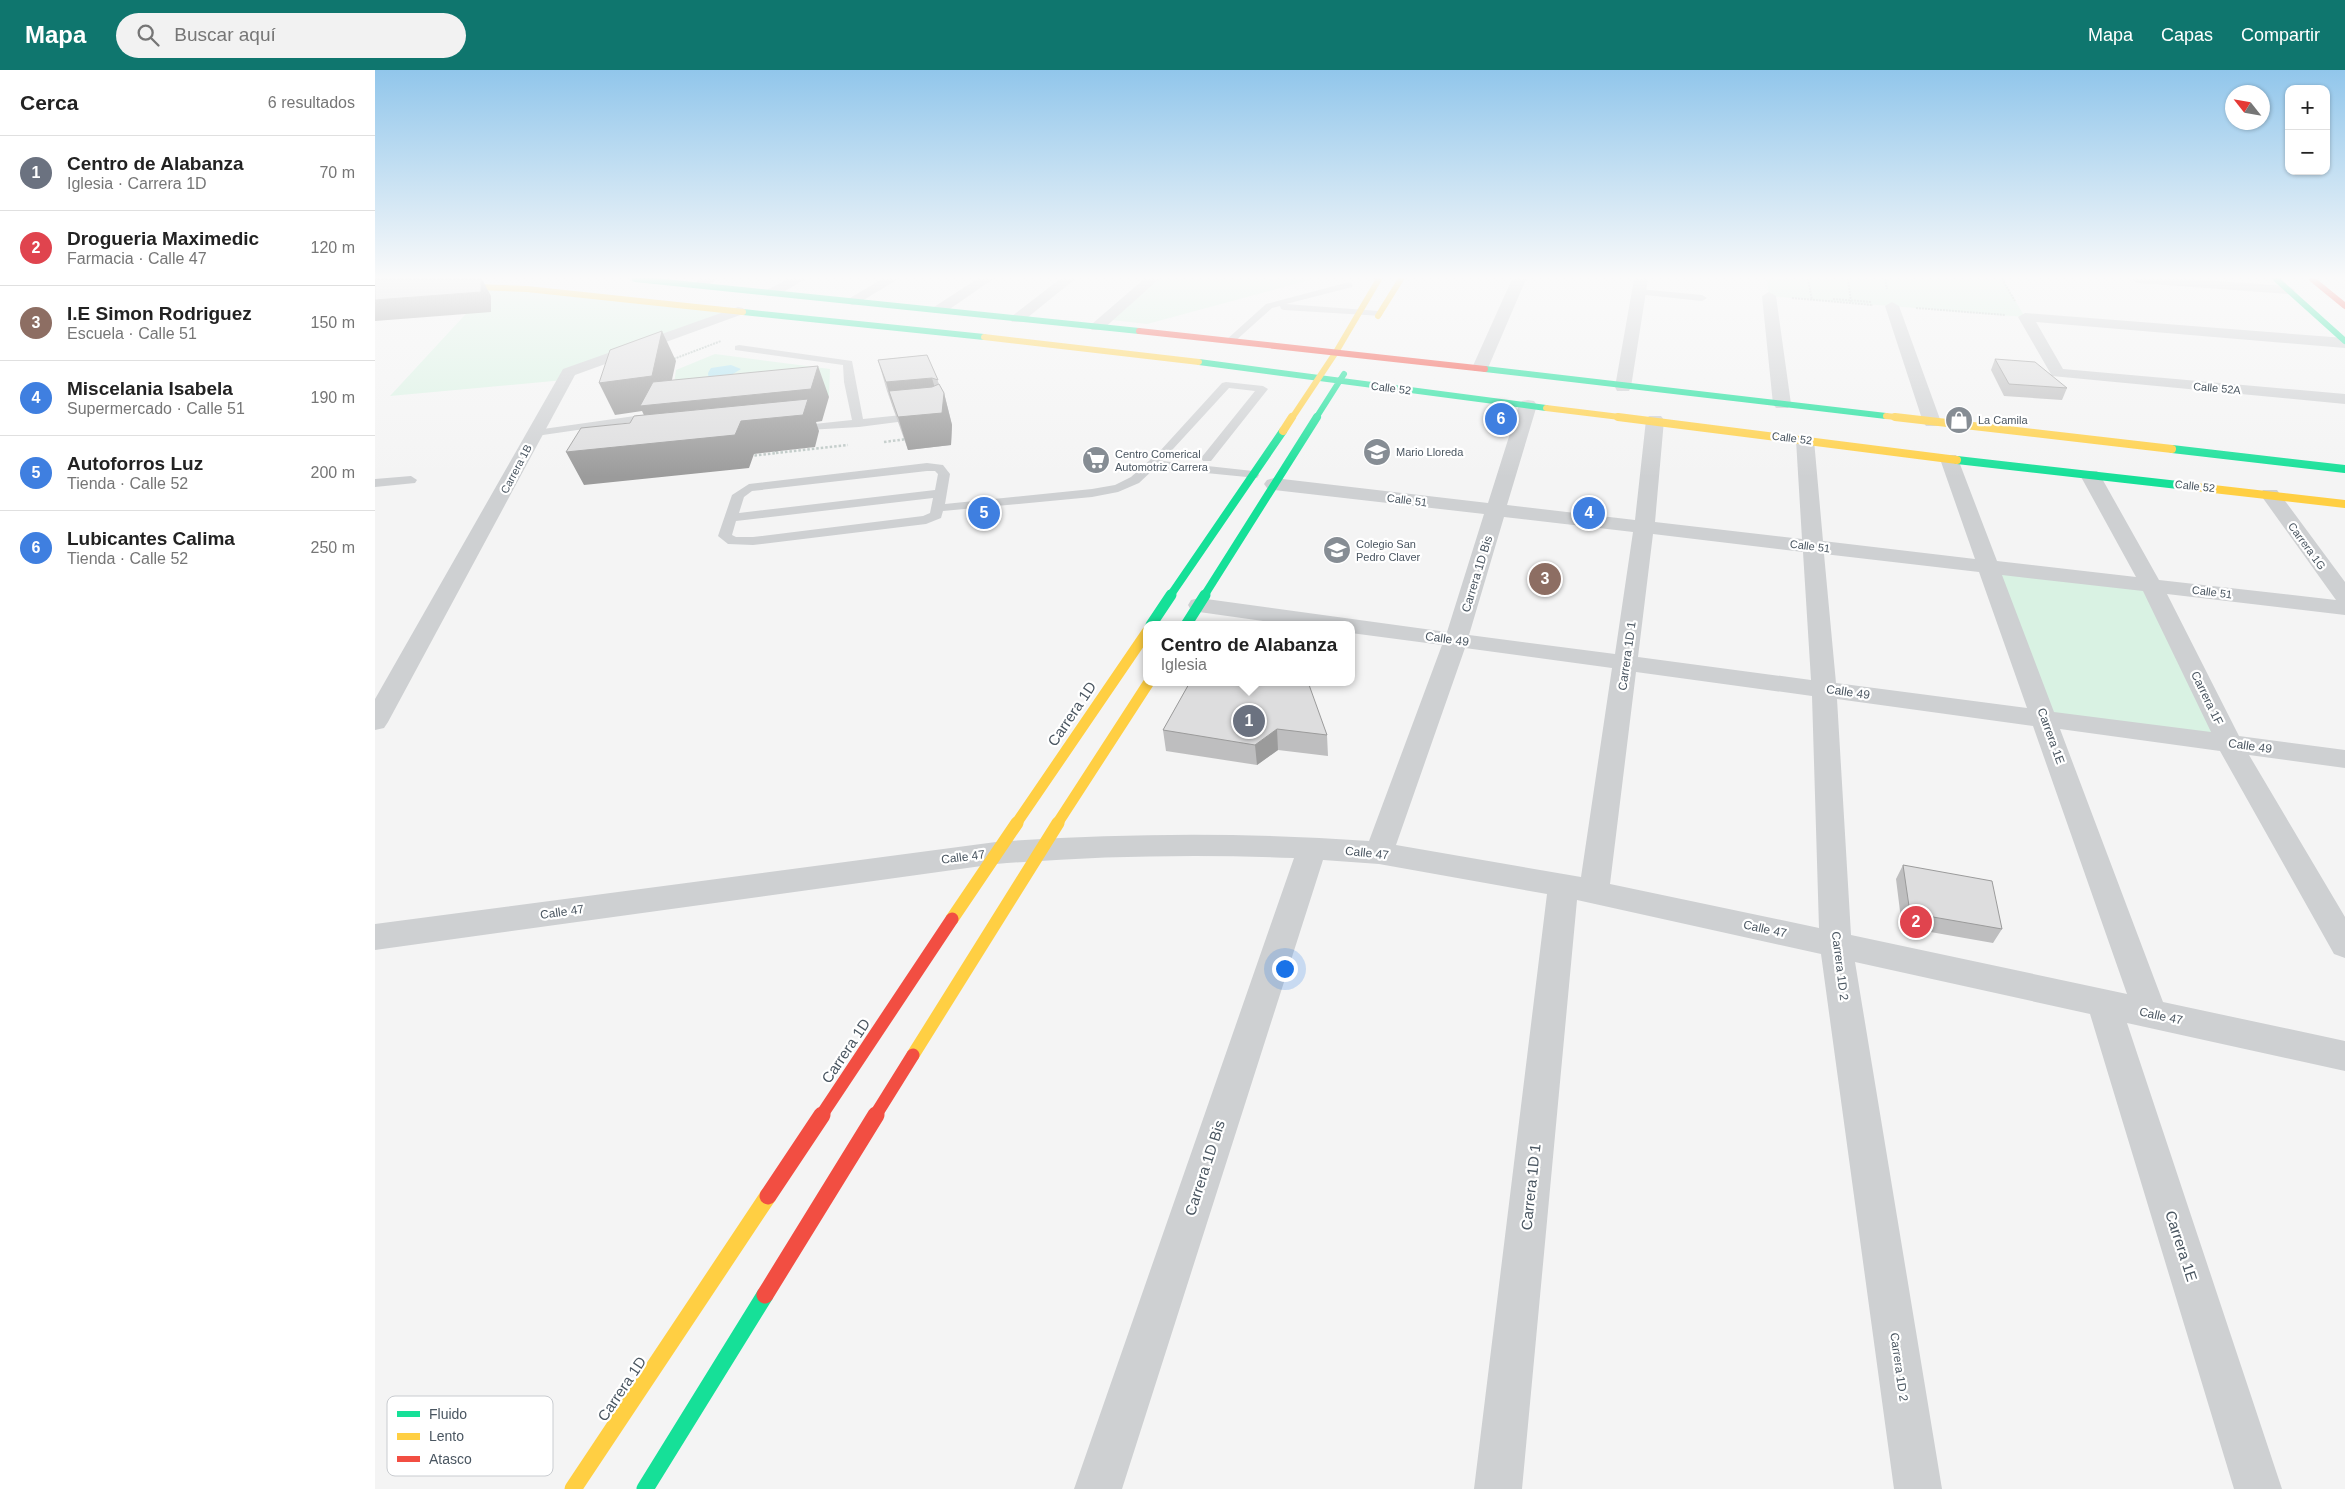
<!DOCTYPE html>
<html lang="es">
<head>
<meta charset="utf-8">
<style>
  :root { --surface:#fff; --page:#f2f2f2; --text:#222; --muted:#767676; --line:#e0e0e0; --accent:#0f766e }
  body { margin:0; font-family:Helvetica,sans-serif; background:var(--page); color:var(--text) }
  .controls { position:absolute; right:15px; top:15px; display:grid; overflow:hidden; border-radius:10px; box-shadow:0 1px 4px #0004 }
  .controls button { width:45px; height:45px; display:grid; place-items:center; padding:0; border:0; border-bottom:1px solid var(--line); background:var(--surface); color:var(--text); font:25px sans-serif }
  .compass { position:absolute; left:1850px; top:15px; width:45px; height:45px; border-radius:50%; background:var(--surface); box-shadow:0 1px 4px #0004; rotate:301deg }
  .you { position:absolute; left:909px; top:898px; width:18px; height:18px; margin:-12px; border:4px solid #fff; border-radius:50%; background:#1a73e8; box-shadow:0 0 0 8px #1a73e833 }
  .badge { display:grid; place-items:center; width:32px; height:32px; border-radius:50%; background:var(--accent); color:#fff; font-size:16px; font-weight:700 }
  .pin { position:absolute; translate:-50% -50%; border:2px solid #fff; box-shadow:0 1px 5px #0006 }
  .popup { position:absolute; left:768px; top:551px; width:212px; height:65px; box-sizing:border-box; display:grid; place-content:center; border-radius:10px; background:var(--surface); filter:drop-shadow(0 1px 4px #0005); font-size:16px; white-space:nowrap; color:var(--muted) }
  .popup b { font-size:19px; color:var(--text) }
  .popup::after { content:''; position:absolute; left:50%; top:100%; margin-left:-10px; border:10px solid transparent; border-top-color:var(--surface) }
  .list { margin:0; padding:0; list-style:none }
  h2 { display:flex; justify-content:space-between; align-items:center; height:65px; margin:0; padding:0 20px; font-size:21px }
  h2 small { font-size:16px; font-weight:400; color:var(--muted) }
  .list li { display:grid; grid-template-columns:32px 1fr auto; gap:15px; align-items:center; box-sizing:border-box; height:75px; padding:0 20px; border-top:1px solid var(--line) }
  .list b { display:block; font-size:19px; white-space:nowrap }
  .list p { margin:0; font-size:16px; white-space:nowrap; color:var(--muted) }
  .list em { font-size:16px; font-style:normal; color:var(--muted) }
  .icon { flex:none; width:28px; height:28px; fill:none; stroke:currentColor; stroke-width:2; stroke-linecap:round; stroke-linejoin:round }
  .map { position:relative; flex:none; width:1970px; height:1419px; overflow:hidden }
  header { display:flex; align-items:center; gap:30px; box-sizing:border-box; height:70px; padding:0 25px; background:var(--accent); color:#fff }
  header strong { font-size:24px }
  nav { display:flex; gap:28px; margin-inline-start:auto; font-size:18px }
  .search { width:350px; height:45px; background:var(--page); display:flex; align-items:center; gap:12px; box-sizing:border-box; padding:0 18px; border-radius:28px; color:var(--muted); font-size:19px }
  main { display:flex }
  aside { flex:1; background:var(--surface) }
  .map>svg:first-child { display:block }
  .green { fill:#d9f2e3 }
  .water { fill:#aee2f0 }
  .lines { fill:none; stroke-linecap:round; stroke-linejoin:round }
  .path-far1 { stroke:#bcc7c4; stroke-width:2; stroke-dasharray:2 1; stroke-linecap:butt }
  .path { stroke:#bcc7c4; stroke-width:2.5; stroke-dasharray:2.5 2; stroke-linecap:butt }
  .lane { fill:#ced0d2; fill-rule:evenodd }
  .street { fill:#ced0d2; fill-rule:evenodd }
  .fast-far3 { stroke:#16e098; stroke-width:6 }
  .fast-far2 { stroke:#16e098; stroke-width:8 }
  .fast-far1 { stroke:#16e098; stroke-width:11 }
  .fast { stroke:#16e098; stroke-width:17 }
  .slow-far4 { stroke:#ffcf43; stroke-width:6 }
  .slow-far3 { stroke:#ffcf43; stroke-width:8 }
  .slow-far2 { stroke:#ffcf43; stroke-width:11 }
  .slow-far1 { stroke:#ffcf43; stroke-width:13 }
  .slow { stroke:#ffcf43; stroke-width:17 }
  .jam-far2 { stroke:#f24e42; stroke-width:6 }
  .jam-far1 { stroke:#f24e42; stroke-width:13 }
  .jam { stroke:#f24e42; stroke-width:17 }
  .wall { fill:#bebebf }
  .shaded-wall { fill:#9b9b9b }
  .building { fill:#ddddde; stroke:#9b9b9b }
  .labels { text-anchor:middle; stroke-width:4.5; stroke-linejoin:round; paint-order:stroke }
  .far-street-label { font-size:11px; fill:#4a5661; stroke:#fff }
  .far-poi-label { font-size:11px; fill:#4a5661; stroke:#fff; text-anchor:start }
  .street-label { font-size:12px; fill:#4a5661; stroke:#fff }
  .near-street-label { font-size:15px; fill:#4a5661; stroke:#fff }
  .key { fill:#fff; stroke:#c9ccd0; stroke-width:1 }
  .key-label { font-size:14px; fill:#4a5661 }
</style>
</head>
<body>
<header>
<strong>Mapa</strong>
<div class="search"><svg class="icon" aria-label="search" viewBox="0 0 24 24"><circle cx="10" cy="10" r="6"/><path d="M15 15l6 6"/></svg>Buscar aquí</div>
<nav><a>Mapa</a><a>Capas</a><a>Compartir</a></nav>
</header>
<main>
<aside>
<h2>Cerca<small>6 resultados</small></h2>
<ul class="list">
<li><span class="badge" style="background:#6b7280">1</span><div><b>Centro de Alabanza</b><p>Iglesia · Carrera 1D</p></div><em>70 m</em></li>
<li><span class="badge" style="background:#e0444e">2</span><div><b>Drogueria Maximedic</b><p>Farmacia · Calle 47</p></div><em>120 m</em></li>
<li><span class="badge" style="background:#8d6e63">3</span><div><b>I.E Simon Rodriguez</b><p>Escuela · Calle 51</p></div><em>150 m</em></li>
<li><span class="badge" style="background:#3f7fe0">4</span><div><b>Miscelania Isabela</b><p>Supermercado · Calle 51</p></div><em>190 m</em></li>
<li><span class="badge" style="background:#3f7fe0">5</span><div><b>Autoforros Luz</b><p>Tienda · Calle 52</p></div><em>200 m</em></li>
<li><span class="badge" style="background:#3f7fe0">6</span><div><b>Lubicantes Calima</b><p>Tienda · Calle 52</p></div><em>250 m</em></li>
</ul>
</aside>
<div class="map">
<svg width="1970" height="1419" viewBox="0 0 1970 1419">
  <rect width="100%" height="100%" fill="#f4f4f4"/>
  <!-- green -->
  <path class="green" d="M784,209h155l-167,45 -35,-4z
    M1392,209h235l23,38 -256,-21z
    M121,216l242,25 -168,61 -6,8 -174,16 97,-105z
    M340,284l115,15 -1,27 -159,14 6,-40z
    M1614,498l162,17 78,158 -184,-25z"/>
  <!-- water -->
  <path class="water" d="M356,295l10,4 -23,14 -9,-2 -1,-8 3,-5z"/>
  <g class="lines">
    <!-- path-far1 -->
    <path class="path-far1" d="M1433,209l4,21
      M1473,209l3,23
      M1510,209l2,10
      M1627,209l13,22
      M1417,228l81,7
      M1458,229l39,3
      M1541,238l89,7
      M296,290l50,-19"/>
    <!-- path -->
    <path class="path" d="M509,372l23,-3
      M401,383l72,-8
      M375,386l26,-3 1,-5"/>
    <!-- lane -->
    <path class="lane" d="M974,212l4,3 -1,2 -66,17 93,7 3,1v4l-98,-6 -3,-1 -1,-3 -8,2 -39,35 -8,-2 41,-37z
      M1264,219l63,6 5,3 -5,3 -66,-7 -1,-2z
      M364,275l113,16 11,58 58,-6 6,3 -6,3 -62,8 -68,4 -2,-2 6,-3 57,-6 -8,-38 -1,-17 -108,-15v-4z
      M851,312l37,4 5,3 -57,72h-8l-2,-3 54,-67 -26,-3 -67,73 91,10 4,1 2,3 -2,3 -102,-10 -16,15 -21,9 -26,5 -149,14 -2,7 -15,6 -173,21 -25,-1 -10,-8 14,-41 17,-11 178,-21 16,2 7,9 -5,30 147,-15 23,-4 16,-8 29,-26 62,-68zM552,401h8l3,3 -3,16 -196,23 5,-16 8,-6zM558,428l-3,15 -7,3 -170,21h-17l-4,-2 4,-14z
      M281,343l4,1v4l-124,18 -6,-3 6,-3z
      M36,406l6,4 -2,3 -40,4v-8z"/>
    <!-- street -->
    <path class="street" d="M326,209h17l-15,9h-10l-2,-3z
      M413,209h17l-28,17h-10l-2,-3 2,-3z
      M507,209h16l-41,25 -5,1 -7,-4z
      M602,209h16l-49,34h-10l-2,-3 2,-3z
      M685,209h15l-53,43h-10l-2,-3 2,-3z
      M769,209h15l-57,51h-10l-3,-3 3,-3z
      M1137,209h14l-38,89 -2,3h-12l-2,-3z
      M1259,209h14l-17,108 -2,4h-12l-2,-4z
      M1756,209h58l99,7 7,4 -7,4 -150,-11z
      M1394,222l7,4 15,108 -3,4h-12l-3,-4 -11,-108z
      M1517,232l7,4 42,116 -3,4h-12l-3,-4 -38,-116z
      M363,237l5,1 2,3 -2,3 -168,61 -187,347 -4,6 -9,2v-31l188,-330z
      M1650,243l320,25v10l-309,-26 27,47 282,25v10l-293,-28 -34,-59z
      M1153,330l6,1 3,4 -30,100 128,15 11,-100 3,-4h12l3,4 -9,102 147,17 -6,-99 3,-4h12l3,4 9,101 152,18 -35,-100 2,-4h14l2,4 39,102 139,16 -56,-102 3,-4h14l3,4 59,105 177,20 -76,-106 3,-4h14l68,92v33l-178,-21 72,142 106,14v18l-96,-13 96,162v41l-11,-4 -114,-203 -160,-22 103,273 182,39v30l-218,-48 155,466h-48l-144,-475 -235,-52 87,527h-48l-73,-535 -244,-54 -55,589h-48l73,-595 -168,-30 -56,-4 -201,629h-48l220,-631c-100,-4 -199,-2 -298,6l-621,86v-26l621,-82c124,-9 248,-10 373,-1l73,-196 -91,-12v-8h-59l-93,-13 -8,-2 -3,-5 3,-5 8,-2 248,34 37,-118 -210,-24 -7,-2 -3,-4 3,-4 7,-2 214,25 31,-98 3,-4zM1129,447l129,15 -18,122 -146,-19zM1278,464l150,18 8,128 -173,-23zM1449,484l155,18 48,136 -191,-25zM1627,505l141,16 68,141 -157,-20zM1090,578l147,20 -31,209 -185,-32zM1261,602l176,24 7,232 -209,-44zM1462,629l196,27 94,268 -276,-59z"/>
    <!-- fast-far3 -->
    <path class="fast-far3" d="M260,209l504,52
      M1901,209l69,62
      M368,242l241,25
      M824,292l347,46
      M1110,299l401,47
      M941,348l28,-44"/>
    <!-- fast-far2 -->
    <path class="fast-far2" d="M1797,379l173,20
      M1582,390l230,26
      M795,526l113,-165
      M829,526l113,-179"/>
    <!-- fast-far1 -->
    <path class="fast-far1" d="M776,555l20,-30
      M811,555l19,-30"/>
    <!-- fast -->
    <path class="fast" d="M270,1419l120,-194"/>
    <!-- slow-far4 -->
    <path class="slow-far4" d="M0,213l152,6 216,23
      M1003,246l23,-37
      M609,267l215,25
      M1171,338l82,10
      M1511,346l20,2
      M917,348l44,-66 43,-73"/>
    <!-- slow-far3 -->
    <path class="slow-far3" d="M1243,347l339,43
      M1520,347l277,32
      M908,361l9,-14
      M1812,416l158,18"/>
    <!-- slow-far2 -->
    <path class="slow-far2" d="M641,754l131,-192
      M682,754l92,-142"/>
    <!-- slow-far1 -->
    <path class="slow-far1" d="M577,849l65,-96
      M538,985l145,-232"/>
    <!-- slow -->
    <path class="slow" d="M198,1419l195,-293"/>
    <!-- jam-far2 -->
    <path class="jam-far2" d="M1937,209l33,27
      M764,261l346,38"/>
    <!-- jam-far1 -->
    <path class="jam-far1" d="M446,1046l131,-197
      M500,1046l38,-61"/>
    <!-- jam -->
    <path class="jam" d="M393,1126l54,-81
      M390,1225l111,-180"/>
  </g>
  <!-- wall -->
  <path class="wall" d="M552,285l12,29 5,9 8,32 -1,20 -43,5 -21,-59 -9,-31z
    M1620,289l72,29 -5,12 -58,-4 -13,-26z
    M815,612l137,53 1,21 -50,-6 -21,15 -91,-14 -3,-21z
    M1528,795l99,64 -9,14 -91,-16 -6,-48z"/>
  <!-- shaded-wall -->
  <path class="shaded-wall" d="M107,209l9,17v16l-116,9v-21z
    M287,261l14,30 -9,42 151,-37 11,31 -7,24 -6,1 3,9 -4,16 -61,7 -5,14 -165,17 -18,-33 89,-14 -13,-27 -27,4 -16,-32z
    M557,308l9,31 -52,-18 6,23 -9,-32z
    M569,323l8,32 -1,20 -43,5 -10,-33z
    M902,659l1,21 -21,15 -2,-20z"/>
  <!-- building -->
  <path class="building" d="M0,209h106v13l-106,8z
    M287,261l-10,45 -53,7 11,-33z
    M552,285l11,25 -6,-2 -46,4 -8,-22z
    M1620,289l40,3 32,26 -58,-4z
    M443,296l-7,23 -171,17 13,-24z
    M564,314l5,9 -2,20 -44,4 -9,-26 43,-4z
    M433,329l-5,16 -62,6 -6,14 -169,17 15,-24 49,-5 4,-7z
    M815,612h118l19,53 -50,-6 -22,16 -92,-15z
    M1528,795l89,16 10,48 -92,-16z"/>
  <!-- sky -->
  <linearGradient id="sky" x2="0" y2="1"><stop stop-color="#91c6eb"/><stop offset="0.51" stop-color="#fafafa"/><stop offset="1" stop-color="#fafafa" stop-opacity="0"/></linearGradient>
  <rect width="1970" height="407" fill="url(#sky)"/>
  <!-- icons -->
  <defs>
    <g id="shop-disc" transform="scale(1.4375)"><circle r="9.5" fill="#868d94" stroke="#fff"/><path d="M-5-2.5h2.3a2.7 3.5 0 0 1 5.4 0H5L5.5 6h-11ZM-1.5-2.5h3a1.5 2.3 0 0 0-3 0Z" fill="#fff"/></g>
    <g id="school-disc" transform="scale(1.4375)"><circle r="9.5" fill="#868d94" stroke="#fff"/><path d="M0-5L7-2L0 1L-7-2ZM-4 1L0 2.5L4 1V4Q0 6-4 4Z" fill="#fff"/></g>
    <g id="supermarket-disc" transform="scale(1.4375)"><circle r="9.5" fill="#868d94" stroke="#fff"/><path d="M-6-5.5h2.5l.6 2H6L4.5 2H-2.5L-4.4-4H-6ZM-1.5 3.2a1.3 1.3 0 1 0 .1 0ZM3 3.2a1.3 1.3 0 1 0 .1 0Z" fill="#fff"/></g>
  </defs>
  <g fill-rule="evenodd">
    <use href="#shop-disc" x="1584" y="350"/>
    <use href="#school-disc" x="1002" y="382"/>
    <use href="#supermarket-disc" x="721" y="390"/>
    <use href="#school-disc" x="962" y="480"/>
  </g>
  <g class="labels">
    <!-- far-street labels -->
    <g class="far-street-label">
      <text transform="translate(1016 318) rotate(7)" y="4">Calle 52</text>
      <text transform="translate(1842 318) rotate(5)" y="4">Calle 52A</text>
      <text transform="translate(1417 368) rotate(7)" y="4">Calle 52</text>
      <text transform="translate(141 399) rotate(-62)" y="4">Carrera 1B</text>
      <text transform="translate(1820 416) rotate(6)" y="4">Calle 52</text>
      <text transform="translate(1032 430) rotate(7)" y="4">Calle 51</text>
      <text transform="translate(1435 476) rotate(7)" y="4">Calle 51</text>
      <text transform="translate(1932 476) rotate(54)" y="4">Carrera 1G</text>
      <text transform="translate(1837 522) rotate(7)" y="4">Calle 51</text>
    </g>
    <!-- far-poi labels -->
    <g class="far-poi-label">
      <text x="1603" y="354">La Camila</text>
      <text x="1021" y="386">Mario Lloreda</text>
      <text x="740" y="388">Centro Comerical<tspan x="740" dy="13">Automotriz Carrera</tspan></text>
      <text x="981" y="478">Colegio San<tspan x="981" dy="13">Pedro Claver</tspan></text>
    </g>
    <!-- street labels -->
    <g class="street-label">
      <text transform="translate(1102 504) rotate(-73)" y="4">Carrera 1D Bis</text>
      <text transform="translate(1072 569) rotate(8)" y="4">Calle 49</text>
      <text transform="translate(1252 586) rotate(-82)" y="4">Carrera 1D 1</text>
      <text transform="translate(1473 622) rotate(8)" y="4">Calle 49</text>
      <text transform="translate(1832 628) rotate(64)" y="4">Carrera 1F</text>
      <text transform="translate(1676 666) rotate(70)" y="4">Carrera 1E</text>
      <text transform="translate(1875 676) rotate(8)" y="4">Calle 49</text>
      <text transform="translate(992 783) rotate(6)" y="4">Calle 47</text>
      <text transform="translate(588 787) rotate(-7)" y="4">Calle 47</text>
      <text transform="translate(187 842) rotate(-8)" y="4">Calle 47</text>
      <text transform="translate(1390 859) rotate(12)" y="4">Calle 47</text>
      <text transform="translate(1465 896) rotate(83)" y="4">Carrera 1D 2</text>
      <text transform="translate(1786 946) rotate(12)" y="4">Calle 47</text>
      <text transform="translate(1524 1297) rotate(82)" y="4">Carrera 1D 2</text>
    </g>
    <!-- near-street labels -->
    <g class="near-street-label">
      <text transform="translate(697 644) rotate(-56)" y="5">Carrera 1D</text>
      <text transform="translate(471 981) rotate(-56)" y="5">Carrera 1D</text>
      <text transform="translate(830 1098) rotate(-72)" y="5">Carrera 1D Bis</text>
      <text transform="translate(1156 1117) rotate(-84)" y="5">Carrera 1D 1</text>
      <text transform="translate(1806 1176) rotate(72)" y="5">Carrera 1E</text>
      <text transform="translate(247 1319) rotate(-56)" y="5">Carrera 1D</text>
    </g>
  </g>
  <!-- legend -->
  <rect x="12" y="1326" width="166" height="80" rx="8" class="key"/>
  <rect x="22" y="1341" width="23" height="6" fill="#16e098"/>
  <rect x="22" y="1363" width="23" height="7" fill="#ffcf43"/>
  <rect x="22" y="1386" width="23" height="6" fill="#f24e42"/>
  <g class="key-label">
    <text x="54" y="1349">Fluido</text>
    <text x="54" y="1371">Lento</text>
    <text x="54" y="1394">Atasco</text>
  </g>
</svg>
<div class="controls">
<button>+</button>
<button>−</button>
</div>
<svg class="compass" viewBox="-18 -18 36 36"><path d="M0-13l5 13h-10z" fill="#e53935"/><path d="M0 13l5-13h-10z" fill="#767676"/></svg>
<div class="you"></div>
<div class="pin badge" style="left:874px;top:651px;background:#6b7280">1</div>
<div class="popup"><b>Centro de Alabanza</b>Iglesia</div>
<div class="pin badge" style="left:1541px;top:852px;background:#e0444e">2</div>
<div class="pin badge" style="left:1170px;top:509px;background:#8d6e63">3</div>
<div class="pin badge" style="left:1214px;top:443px;background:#3f7fe0">4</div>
<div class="pin badge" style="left:609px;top:443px;background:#3f7fe0">5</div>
<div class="pin badge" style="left:1126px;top:349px;background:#3f7fe0">6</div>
</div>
</main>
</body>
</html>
